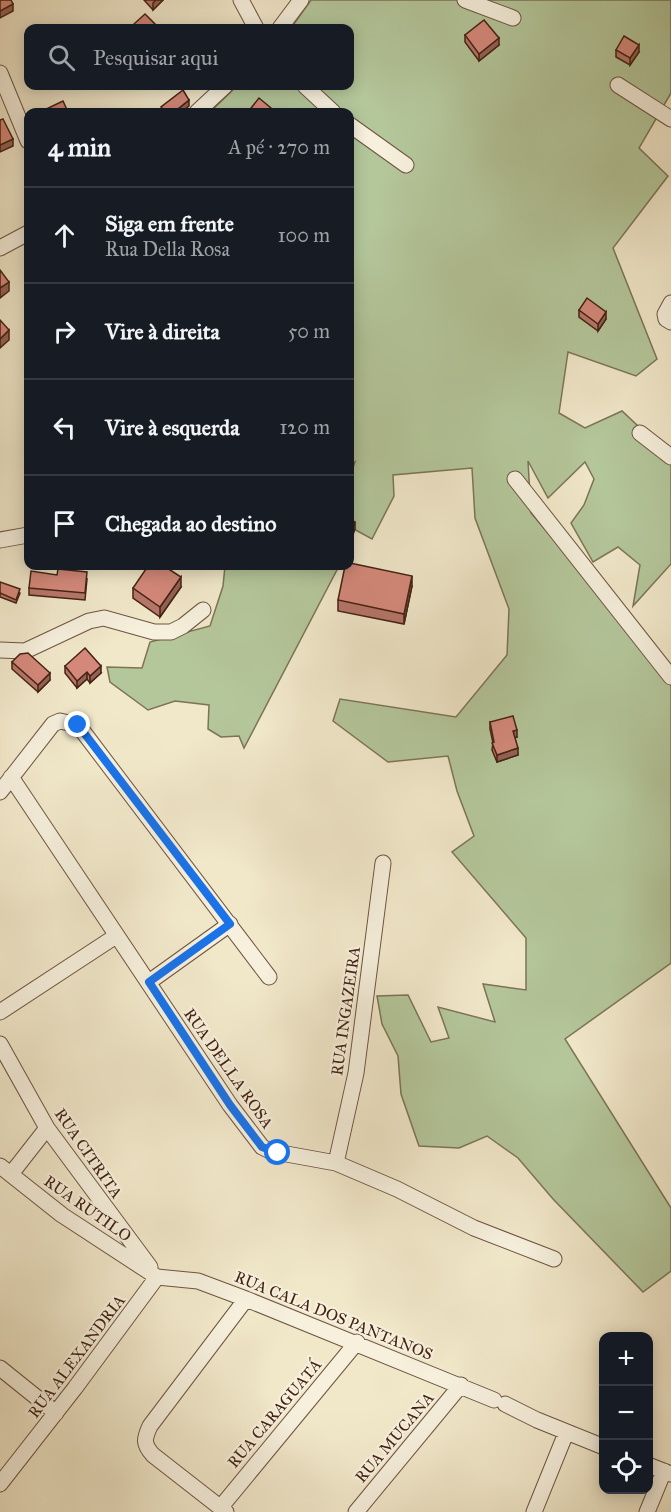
<!DOCTYPE html>
<html lang="pt">
<head>
<meta charset="utf-8">
<style>
  :root { --surface:#171b24; --page:#242831; --text:#f1f3f6; --muted:#9ea1a6; --line:#363941 }
  body { margin:0; font-family:"IM FELL Great Primer",serif; background:var(--page); color:var(--text) }
  .controls { position:absolute; right:18px; bottom:18px; display:grid; overflow:hidden; border-radius:12px; box-shadow:0 3px 15px #0003 }
  .controls button { width:54px; height:54px; display:grid; place-items:center; padding:0; border:0; border-bottom:2px solid var(--line); background:var(--surface); color:var(--text); font:30px sans-serif }
  .stop { position:absolute; width:18px; height:18px; margin:-14px; border:4px solid #1a73e8; border-radius:50%; background:#fff }
  .stop.end { background:#1a73e8; border-color:#fff; box-shadow:0 2px 6px #0008 }
  .list { margin:0; padding:0; list-style:none }
  h2 { display:flex; justify-content:space-between; align-items:center; height:78px; margin:0; padding:0 24px; font-size:26px }
  h2 small { font-size:20px; font-weight:400; color:var(--muted) }
  .list li { display:grid; grid-template-columns:39px 1fr auto; gap:18px; align-items:center; box-sizing:border-box; height:96px; padding:0 24px; border-top:2px solid var(--line) }
  .list b { display:block; font-size:22px; white-space:nowrap }
  .list p { margin:0; font-size:20px; white-space:nowrap; color:var(--muted) }
  .list em { font-size:20px; font-style:normal; color:var(--muted) }
  .icon { flex:none; width:33px; height:33px; fill:none; stroke:currentColor; stroke-width:2; stroke-linecap:round; stroke-linejoin:round }
  .map { position:relative; flex:none; width:671px; height:1512px; overflow:hidden }
  .search { position:absolute; background:var(--surface); box-shadow:0 3px 15px #0003; left:24px; top:24px; width:330px; height:66px; display:flex; align-items:center; gap:15px; box-sizing:border-box; padding:0 21px; border-radius:12px; color:var(--muted); font-size:22px }
  .panel { position:absolute; background:var(--surface); box-shadow:0 3px 15px #0003; left:24px; top:108px; width:330px; height:462px; border-radius:12px }
  .map>svg:first-child { display:block }
  .green { fill:#b4c79b; stroke:#7c7457; stroke-width:1.5 }
  .lines { fill:none; stroke-linecap:round; stroke-linejoin:round }
  .street-casing { stroke:#6e5441; stroke-width:17 }
  .street { stroke:#f6f0dd; stroke-width:15 }
  .wall { fill:#b7766a; stroke:#432213; stroke-width:1.5 }
  .shaded-wall { fill:#956056; stroke:#432213; stroke-width:1.5 }
  .building { fill:#d5897b; stroke:#432213; stroke-width:1.5 }
  .route { stroke:#1a73e8; stroke-width:8 }
  .labels { text-anchor:middle; stroke-width:4.5; stroke-linejoin:round; paint-order:stroke }
  .street-label { font-size:16px; fill:#432213; stroke:#f6f0dd }
</style>
</head>
<body>
<div class="map">
<svg width="671" height="1512" viewBox="0 0 671 1512">
  <rect width="100%" height="100%" fill="#f1e8ca"/>
  <filter id="stains"><feTurbulence type="fractalNoise" baseFrequency=".00333" numOctaves="4"/><feColorMatrix values="0 0 0 0 .2 0 0 0 0 .09 0 0 0 0 .02 0 0 0 .5 -.17"/></filter>
  <radialGradient id="worn" r=".72"><stop offset=".6" stop-color="#630" stop-opacity="0"/><stop offset="1" stop-color="#630" stop-opacity=".3"/></radialGradient>
  <!-- green -->
  <path class="green" d="M311,0h360v93l-32,55 29,28 -55,72 44,111 -21,17 -68,-24 -9,61 26,15 37,-17 49,46v107l-38,42 7,-41 -22,-18 -25,15 -22,-39 13,-18 10,-26 -9,-17 -37,36 -20,-37 3,52 140,164v286l-106,76 106,169v63l-28,21 -90,-93 -35,-41 -31,-22 -28,12 -40,-2 -18,-52 -3,-38 -16,-32 -5,-28 31,-1 23,47 18,-4 -11,-31 57,15 -12,-38 43,6v-52l-74,-86 22,-16 -17,-45 -9,-35 -60,6 -55,-41 7,-22 116,18 51,-62 2,-46 -34,-91 -3,-50 -79,7 1,21 -22,43 -22,-12v-50l5,-15 -5,3v-353h-140l27,-26h113v-58h-59z
    M225,566h114l-95,182 -5,-12 -18,1 -13,-8 1,-24 -34,-4 -27,9 -38,-28 -3,-15 35,1 8,-26 60,-16 13,-40z"/>
  <g class="lines">
    <!-- street casing -->
    <g class="street-casing">
      <path id="street" d="M241,0l15,28
        M465,0l48,18
        M280,28l21,-28
        M0,73l28,68
        M618,85l53,34
        M305,86l28,26
        M197,112l28,-26
        M350,125l56,40
        M0,248l28,-15
        M671,303l-6,11 1,5 5,3
        M640,433l31,24
        M515,479l156,198
        M0,540l28,-5
        M0,650l25,1 64,-30 15,-3 50,14h17l12,-6 20,-16
        M11,777l219,328 32,42 8,4 66,12 61,26 77,39 80,31
        M0,792l53,-68 7,-3 18,4 191,252
        M149,982l81,-58
        M0,1012l116,-76
        M0,1044l47,84 103,139
        M336,1163l20,-90 27,-210
        M0,1166l62,49 95,62 41,4 48,18 248,101
        M11,1174l36,-46
        M0,1368l56,45
        M505,1404l32,16 67,27
        M648,1465l23,9
        M0,1484l75,-96 82,-111
        M220,1508l137,-166
        M226,1512l-73,-57c-10,-11 -9,-16 -3,-29l96,-127
        M356,1512l105,-127
        M534,1512l32,-79
        M647,1512l17,-41"/>
    </g>
    <!-- street -->
    <use href="#street" class="street"/>
  </g>
  <!-- wall -->
  <path class="wall" d="M144,0h19l-10,10z
    M465,35l34,10 -20,16 -14,-19z
    M616,50l23,2 -9,13 -14,-8z
    M579,310l27,9 -8,12 -19,-14z
    M87,579l-2,21 -56,-5v-7z
    M0,583l20,10 -4,10 -16,-6z
    M412,586l-8,38 -66,-13v-11z
    M181,587l-21,30 -27,-19v-10z
    M12,662l38,18 -12,12 -26,-23z
    M65,666l36,7 -11,10 -3,-4 -10,9 -12,-15z
    M490,722l27,15 -2,1 3,17 -21,7 -5,-12 1,-7 -3,-14z"/>
  <!-- shaded-wall -->
  <path class="shaded-wall" d="M156,0h7l-10,10v-7z
    M13,4v7l-13,7v-7z
    M499,38v7l-20,16v-7z
    M639,45v7l-9,13v-7z
    M189,100v6l-7,6h-8z
    M13,139v7l-13,6v-7z
    M9,282v9l-9,7v-10z
    M606,312v7l-8,12v-7z
    M9,330v10l-9,8v-9z
    M355,522v7l-5,14v-7z
    M412,576v10l-8,38v-10z
    M181,577v10l-21,30v-10z
    M101,666v7l-11,10v-7z
    M87,672v7l-10,9v-7z
    M50,673v7l-12,12v-7z
    M517,730v7l-4,1v-7z
    M518,748v7l-21,7v-7z"/>
  <!-- building -->
  <path class="building" d="M0,0h11l2,4 -13,7z
    M145,14l11,11 -4,3h-14l-4,-4z
    M484,20l15,18 -20,16 -14,-19z
    M624,36l15,9 -9,13 -14,-8z
    M183,90l6,10 -15,12h-9l-4,-5z
    M259,98l12,10 -3,3 2,1h-22z
    M63,101l5,11h-28z
    M301,109l5,3h-8z
    M3,119l10,20 -13,6v-25z
    M0,270l9,12 -9,6z
    M587,298l19,14 -8,12 -19,-14z
    M0,320l9,10 -9,9z
    M350,520l5,2 -5,14z
    M350,563l62,13 -8,38 -66,-14 7,-34h5z
    M148,566h16l17,11 -21,30 -27,-19z
    M58,569l29,3 -2,21 -56,-5 2,-17 26,4z
    M0,582l20,7 -4,11 -16,-7z
    M85,648l16,18 -11,10 -3,-4 -10,9 -12,-15z
    M28,653l22,20 -12,12 -26,-23 8,-8z
    M513,716l4,14 -4,1 5,17 -21,7 -5,-12 2,-1 -4,-20z"/>
  <g class="lines">
    <!-- route -->
    <path class="route" d="M78,725l152,199 -81,58 81,123 32,42 16,6"/>
  </g>
  <g class="labels">
    <!-- street labels -->
    <g class="street-label">
      <text transform="translate(345 1011) rotate(-82)" y="6">RUA INGAZEIRA</text>
      <text transform="translate(229 1068) rotate(55)" y="6">RUA DELLA ROSA</text>
      <text transform="translate(89 1153) rotate(55)" y="6">RUA CITRITA</text>
      <text transform="translate(88 1208) rotate(35)" y="6">RUA RUTILO</text>
      <text transform="translate(334 1315) rotate(22)" y="6">RUA CALA DOS PANTANOS</text>
      <text transform="translate(76 1356) rotate(-53)" y="6">RUA ALEXANDRIA</text>
      <text transform="translate(274 1413) rotate(-50)" y="6">RUA CARAGUATÁ</text>
      <text transform="translate(394 1437) rotate(-50)" y="6">RUA MUCANA</text>
    </g>
  </g>
  <rect width="100%" height="100%" filter="url(#stains)"/>
  <rect width="100%" height="100%" fill="url(#worn)"/>
</svg>
<div class="controls">
<button>+</button>
<button>−</button>
<button><svg class="icon" aria-label="locate" viewBox="0 0 24 24"><circle cx="12" cy="12" r="6"/><path d="M12 2v4M12 18v4M2 12h4M18 12h4"/></svg></button>
</div>
<div class="stop" style="left:278px;top:1153px"></div>
<div class="stop end" style="left:78px;top:725px"></div>
<div class="search"><svg class="icon" aria-label="search" viewBox="0 0 24 24"><circle cx="10" cy="10" r="6"/><path d="M15 15l6 6"/></svg>Pesquisar aqui</div>
<section class="panel">
<h2>4 min<small>A pé · 270 m</small></h2>
<ul class="list">
<li><svg class="icon" aria-label="ahead" viewBox="0 0 24 24"><path d="M12 20V5M6 11l6-6 6 6"/></svg><div><b>Siga em frente</b><p>Rua Della Rosa</p></div><em>100 m</em></li>
<li><svg class="icon" aria-label="right" viewBox="0 0 24 24"><path d="M7 20v-9h11M14 6l5 5-5 5"/></svg><div><b>Vire à direita</b></div><em>50 m</em></li>
<li><svg class="icon" aria-label="left" viewBox="0 0 24 24"><path d="M17 20v-9H6M10 6l-5 5 5 5"/></svg><div><b>Vire à esquerda</b></div><em>120 m</em></li>
<li><svg class="icon" aria-label="arrive" viewBox="0 0 24 24"><path d="M6 21V4h12l-3 4 3 4H6"/></svg><div><b>Chegada ao destino</b></div></li>
</ul>
</section>
</div>
</body>
</html>
